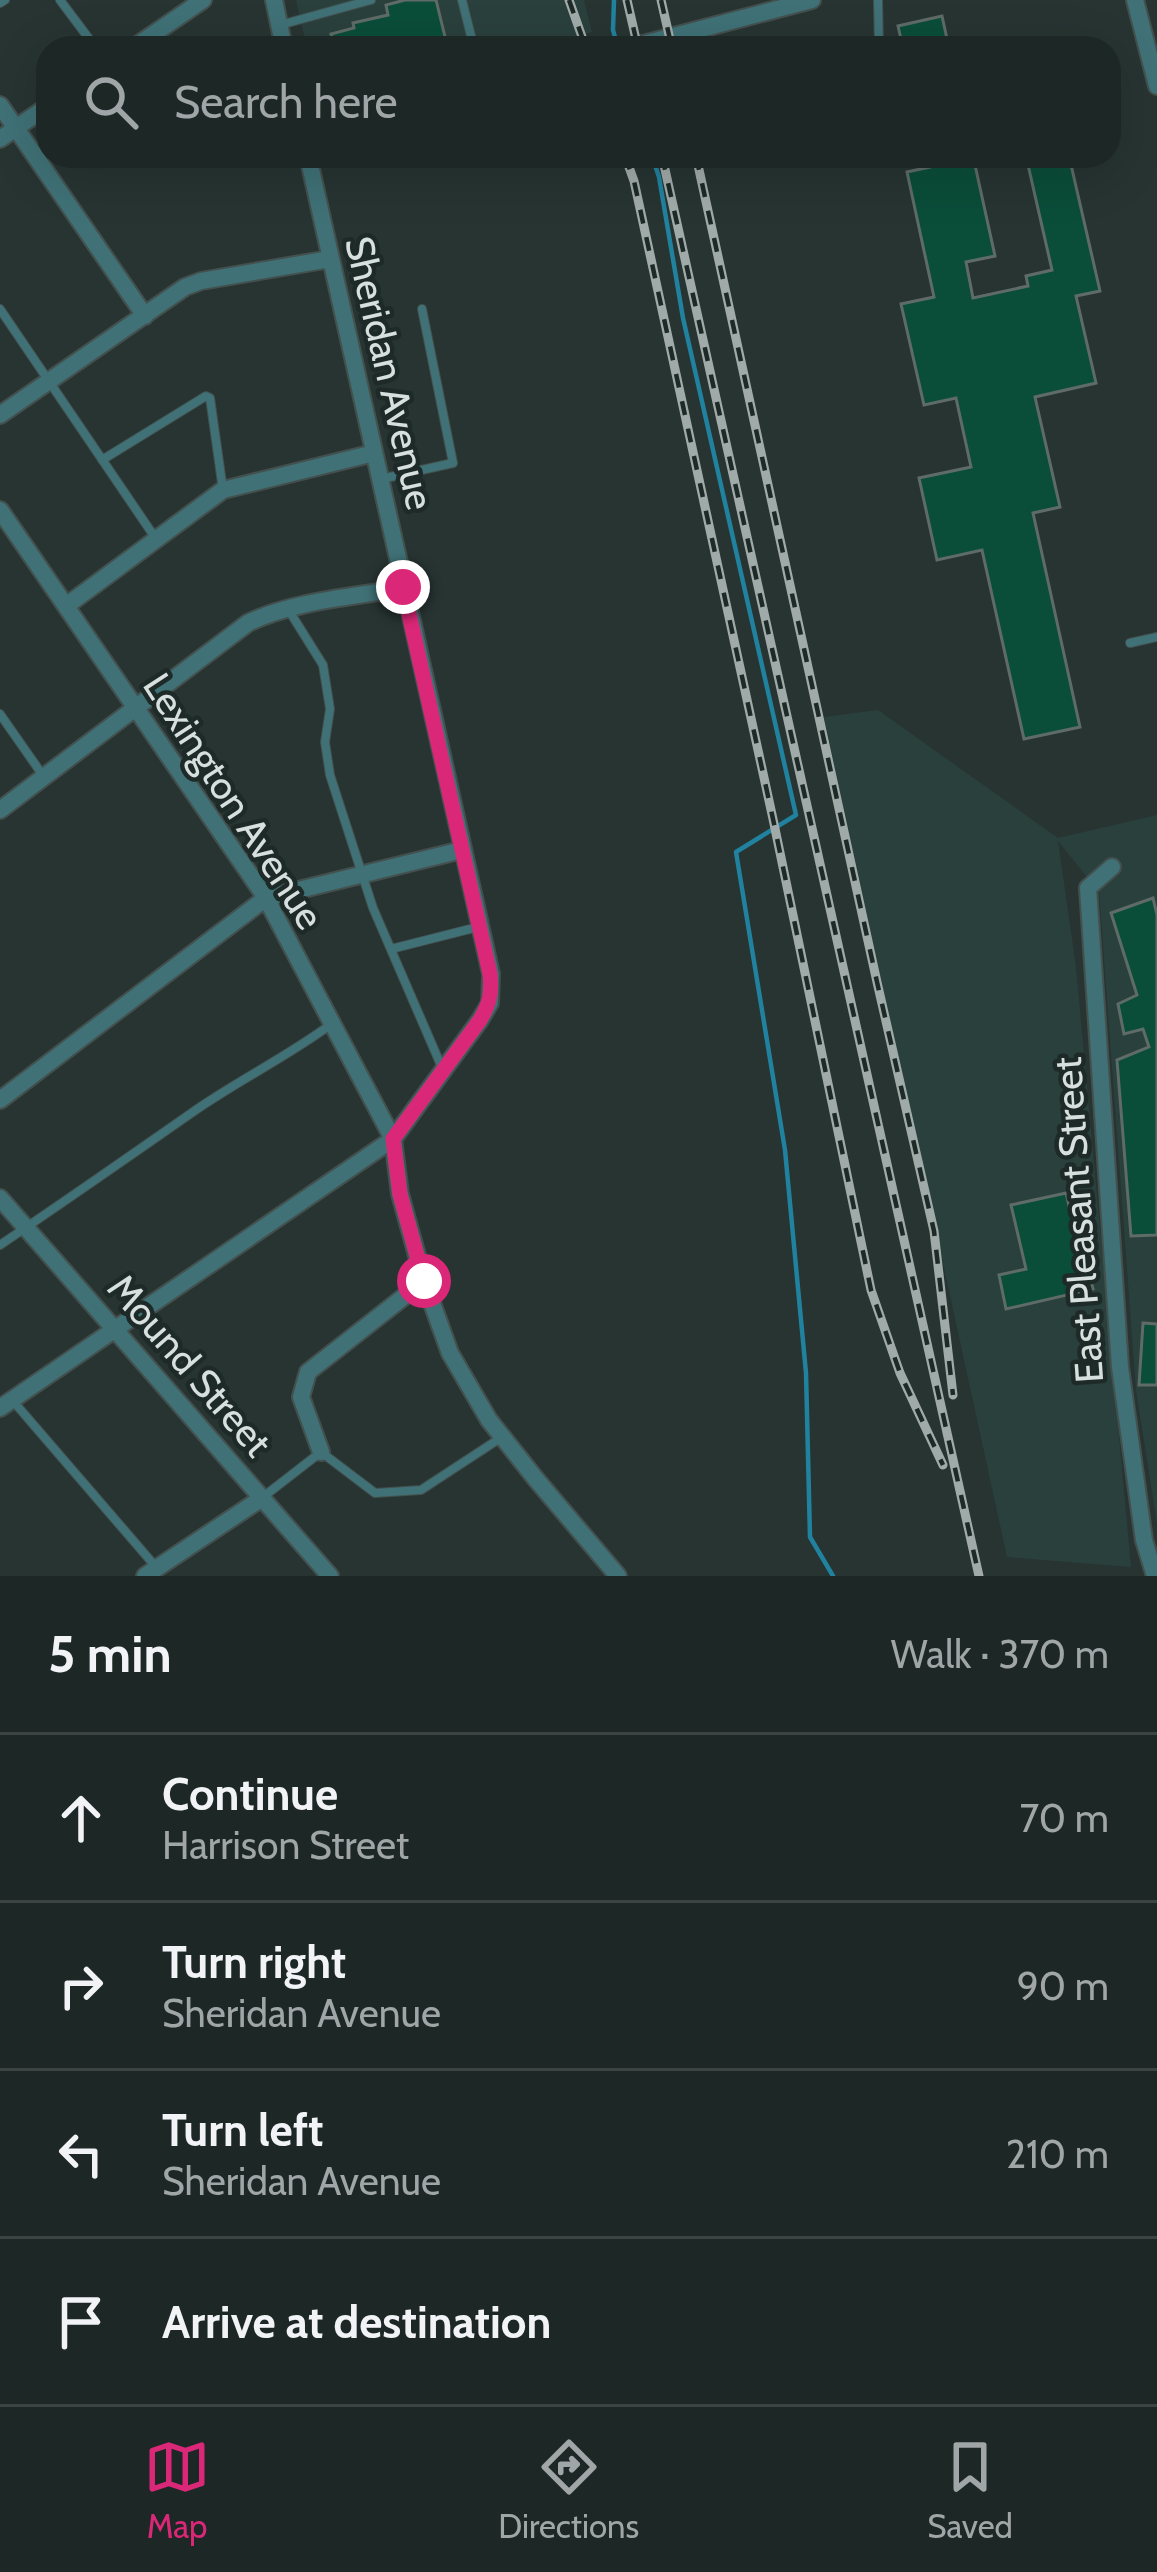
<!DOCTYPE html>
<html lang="en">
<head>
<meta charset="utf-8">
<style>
  :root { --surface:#1d2726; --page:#2a3332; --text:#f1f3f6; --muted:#a0a5a7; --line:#3b4443; --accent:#db2777 }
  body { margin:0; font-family:Cabin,sans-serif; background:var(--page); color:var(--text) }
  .stop { position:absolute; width:36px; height:36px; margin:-27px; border:9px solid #db2777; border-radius:50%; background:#fff }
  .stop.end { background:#db2777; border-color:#fff; box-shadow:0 3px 12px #0008 }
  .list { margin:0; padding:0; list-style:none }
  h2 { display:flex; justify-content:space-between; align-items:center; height:156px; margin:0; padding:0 48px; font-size:51px }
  h2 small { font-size:39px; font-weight:400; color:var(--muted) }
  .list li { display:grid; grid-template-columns:78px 1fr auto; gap:36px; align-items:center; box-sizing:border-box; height:168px; padding:0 48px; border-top:3px solid var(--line) }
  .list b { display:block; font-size:45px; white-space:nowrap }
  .list p { margin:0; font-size:39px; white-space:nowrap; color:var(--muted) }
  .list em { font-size:39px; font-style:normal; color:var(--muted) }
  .icon { flex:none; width:66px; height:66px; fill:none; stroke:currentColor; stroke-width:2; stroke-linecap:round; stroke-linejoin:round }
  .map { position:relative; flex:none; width:1157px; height:1576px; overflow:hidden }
  .search { position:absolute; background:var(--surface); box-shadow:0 12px 48px #0002; left:36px; right:36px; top:36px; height:132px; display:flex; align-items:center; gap:30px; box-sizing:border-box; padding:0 42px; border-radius:36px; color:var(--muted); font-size:45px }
  .sheet { height:828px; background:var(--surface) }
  nav { display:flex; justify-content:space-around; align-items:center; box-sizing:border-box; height:168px; border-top:3px solid var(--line); background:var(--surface); font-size:33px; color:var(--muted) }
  nav a { display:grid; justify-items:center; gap:6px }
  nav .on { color:var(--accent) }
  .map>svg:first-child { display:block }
  .built { fill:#2a403d }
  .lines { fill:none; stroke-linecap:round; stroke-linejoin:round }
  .stream { stroke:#21829f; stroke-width:4.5 }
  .building { fill:#0a4d39; stroke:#5e6b66; stroke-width:3 }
  .service-casing { stroke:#43504e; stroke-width:10 }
  .minor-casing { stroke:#43504e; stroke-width:20 }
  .service { stroke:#3f7176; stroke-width:8 }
  .minor { stroke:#3f7176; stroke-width:16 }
  .rail-casing { stroke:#a0aaa8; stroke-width:9 }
  .rail { stroke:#1d2a28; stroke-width:4.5; stroke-dasharray:14; stroke-linecap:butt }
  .route { stroke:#db2777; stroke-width:15 }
  .labels { text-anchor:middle; stroke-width:9; stroke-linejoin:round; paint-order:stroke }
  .street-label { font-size:39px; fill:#d7e0de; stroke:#1d2a28 }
</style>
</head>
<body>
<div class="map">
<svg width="1157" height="1576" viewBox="0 0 1157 1576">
  <rect width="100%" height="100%" fill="#273432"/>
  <!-- built -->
  <path class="built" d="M296,0h288l8,32 -58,16h-227z
    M878,710l180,128 99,-23v708l-21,-133 -37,-498 -41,-51 18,126 55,600 -124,-10 -183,-840z"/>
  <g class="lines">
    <!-- stream -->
    <path class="stream" d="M614,0l-1,30 5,18
      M652,156l7,21 24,141 113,497 -60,37 49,298 21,223 4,164 23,39"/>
  </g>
  <!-- building -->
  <path class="building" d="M405,0h31l10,41 -30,7h-81l-4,-14 23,-6 -1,-5 35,-8 -2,-10z
    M942,16l7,32h-46l-5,-22z
    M928,156h45l22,100 -29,6 7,36 55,-12 -2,-10 26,-6 -26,-114h43l31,135 -24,5 20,87 -61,14 25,110 -27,6 47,214 -56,12 -42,-189 -45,10 -18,-82 52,-11 -15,-69 -32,7 -23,-101 33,-7 -27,-125 23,-5z
    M1153,898l4,17v320l-26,1 -14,-176 32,-13 -6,-18 -19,5 -6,-30 19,-9 -26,-82z
    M1066,1193l15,65 4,-2 8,33 -87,20 -7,-34 27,-6 -15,-64z
    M1143,1323l14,1v61h-18z"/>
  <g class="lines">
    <!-- service casing -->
    <g class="service-casing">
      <path id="service" d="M60,0l36,48
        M462,0l12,48
        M878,0l1,48
        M0,3l5,-3
        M280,25l91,-25
        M897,156v3
        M0,309l156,230
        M102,460l104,-64 4,2 13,92
        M381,479l72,-16 -31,-154
        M288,609l35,56 7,44 -5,33 5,33 43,133 70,162
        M1130,643l27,-6
        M0,714l44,63
        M391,949l87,-22
        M0,1245c64,-43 127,-87 190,-131 45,-32 95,-56 140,-89
        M13,1401l143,166
        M263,1497l58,-45 54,41 46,-3 81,-53"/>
    </g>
    <!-- minor casing -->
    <g class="minor-casing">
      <path id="minor" d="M274,0l10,48
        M1135,0l22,86
        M133,48l70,-48
        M628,48l184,-48
        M0,105l145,211
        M0,139l48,-33
        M0,415l185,-128 16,-6 129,-22
        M0,510l266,388 127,241 7,55 24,87 26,72 39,67 46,58 83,98
        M66,606l157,-116 151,-37
        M0,810l248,-187c44,-22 106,-26 155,-35
        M1112,867l-24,21 32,479 24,173 11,36
        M0,1100l266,-202 196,-48
        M0,1198l330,378
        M0,1408l393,-269 87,-119 10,-17 1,-29 -183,-818
        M321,1452l-20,-55 7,-25 116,-91
        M145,1576l117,-78"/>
    </g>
    <!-- service -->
    <use href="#service" class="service"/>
    <!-- minor -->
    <use href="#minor" class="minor"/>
    <!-- rail casing -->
    <g class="rail-casing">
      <path id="rail" d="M569,0l17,48
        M627,0l11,48
        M661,0l11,48
        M625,156l9,25 139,638 98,471 29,83 43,92
        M662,156l317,1420
        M696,156l181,826 57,249 19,164"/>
    </g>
    <!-- rail -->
    <use href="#rail" class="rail"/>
  </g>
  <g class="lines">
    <!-- route -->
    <path class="route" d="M403,587l87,387c2,19 0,29 -10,46l-87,119 7,55 24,87"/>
  </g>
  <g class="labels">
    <!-- street labels -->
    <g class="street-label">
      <text transform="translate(390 373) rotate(77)" y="14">Sheridan Avenue</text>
      <text transform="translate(234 801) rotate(57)" y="14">Lexington Avenue</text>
      <text transform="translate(1078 1220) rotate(-94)" y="14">East Pleasant Street</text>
      <text transform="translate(190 1365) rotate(49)" y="14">Mound Street</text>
    </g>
  </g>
</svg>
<div class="stop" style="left:424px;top:1281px"></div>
<div class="stop end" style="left:403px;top:587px"></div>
<div class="search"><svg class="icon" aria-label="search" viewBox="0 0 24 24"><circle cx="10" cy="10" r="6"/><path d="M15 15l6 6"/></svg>Search here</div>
</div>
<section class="sheet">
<h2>5 min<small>Walk · 370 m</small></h2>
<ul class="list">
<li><svg class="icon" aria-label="ahead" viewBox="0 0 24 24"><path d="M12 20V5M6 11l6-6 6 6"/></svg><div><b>Continue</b><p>Harrison Street</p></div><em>70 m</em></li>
<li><svg class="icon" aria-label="right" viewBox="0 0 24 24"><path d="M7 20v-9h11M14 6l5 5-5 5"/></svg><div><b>Turn right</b><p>Sheridan Avenue</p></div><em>90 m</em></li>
<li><svg class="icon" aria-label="left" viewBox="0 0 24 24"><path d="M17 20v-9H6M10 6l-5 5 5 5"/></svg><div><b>Turn left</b><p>Sheridan Avenue</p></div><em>210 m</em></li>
<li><svg class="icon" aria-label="arrive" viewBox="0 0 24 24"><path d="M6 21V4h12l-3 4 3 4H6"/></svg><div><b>Arrive at destination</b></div></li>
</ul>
</section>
<nav>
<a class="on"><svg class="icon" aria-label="map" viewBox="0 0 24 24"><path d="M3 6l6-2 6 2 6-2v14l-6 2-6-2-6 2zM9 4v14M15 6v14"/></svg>Map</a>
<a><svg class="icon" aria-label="directions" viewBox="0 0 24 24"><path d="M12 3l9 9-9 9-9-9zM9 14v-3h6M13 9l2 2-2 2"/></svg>Directions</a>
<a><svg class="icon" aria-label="saved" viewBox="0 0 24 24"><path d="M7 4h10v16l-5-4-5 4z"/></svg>Saved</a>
</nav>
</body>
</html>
